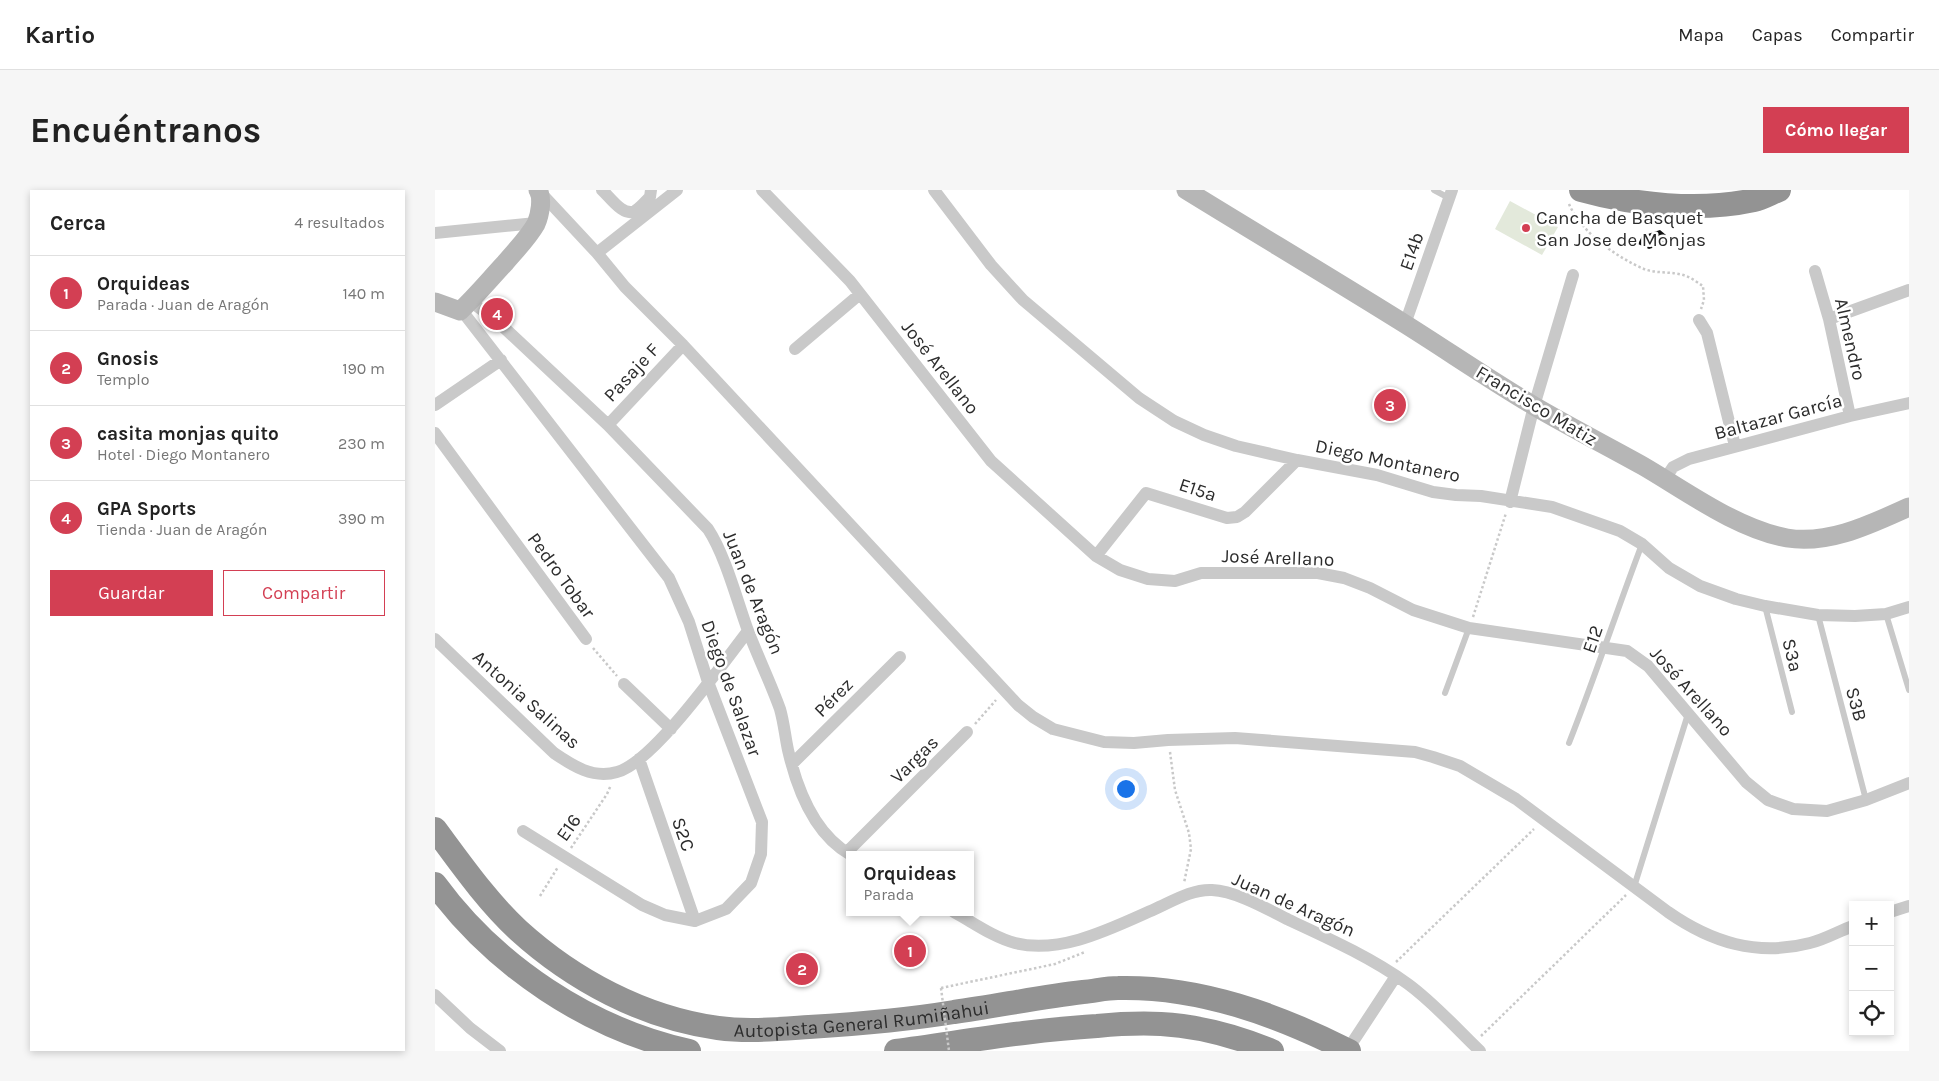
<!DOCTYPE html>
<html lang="es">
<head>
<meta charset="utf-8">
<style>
  :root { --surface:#fff; --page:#f6f6f6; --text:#222; --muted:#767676; --line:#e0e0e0; --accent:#d33f53 }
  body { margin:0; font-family:Karla,sans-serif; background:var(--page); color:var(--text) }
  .controls { position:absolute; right:15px; bottom:15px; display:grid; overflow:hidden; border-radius:0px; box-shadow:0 2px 8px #0003 }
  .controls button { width:45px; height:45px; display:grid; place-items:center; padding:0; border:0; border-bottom:1px solid var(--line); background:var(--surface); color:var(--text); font:25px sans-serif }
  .you { position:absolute; left:690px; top:598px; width:18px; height:18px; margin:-12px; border:4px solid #fff; border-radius:50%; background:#1a73e8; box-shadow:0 0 0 8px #1a73e833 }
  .badge { display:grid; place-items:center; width:32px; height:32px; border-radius:50%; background:var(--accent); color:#fff; font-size:16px; font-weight:700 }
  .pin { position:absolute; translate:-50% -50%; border:2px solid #fff; box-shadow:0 1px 5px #0006 }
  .popup { position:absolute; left:411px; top:661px; width:128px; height:65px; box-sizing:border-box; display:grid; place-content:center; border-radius:0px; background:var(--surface); filter:drop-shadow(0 1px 4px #0005); font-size:16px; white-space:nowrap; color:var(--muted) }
  .popup b { font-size:19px; color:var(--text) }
  .popup::after { content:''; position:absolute; left:50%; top:100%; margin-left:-10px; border:10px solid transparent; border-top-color:var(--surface) }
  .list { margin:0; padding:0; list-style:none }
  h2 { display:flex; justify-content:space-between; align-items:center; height:65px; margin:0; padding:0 20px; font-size:21px }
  h2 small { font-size:16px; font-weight:400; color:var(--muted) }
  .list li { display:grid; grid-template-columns:32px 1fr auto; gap:15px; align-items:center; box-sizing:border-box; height:75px; padding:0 20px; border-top:1px solid var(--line) }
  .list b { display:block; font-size:19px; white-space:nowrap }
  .list p { margin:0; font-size:16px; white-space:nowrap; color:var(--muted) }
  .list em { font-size:16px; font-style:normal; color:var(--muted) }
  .actions { display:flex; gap:10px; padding:15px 20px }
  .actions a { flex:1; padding:11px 0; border:1px solid var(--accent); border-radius:0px; text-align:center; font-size:18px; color:var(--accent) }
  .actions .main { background:var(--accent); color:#fff }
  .icon { flex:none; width:28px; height:28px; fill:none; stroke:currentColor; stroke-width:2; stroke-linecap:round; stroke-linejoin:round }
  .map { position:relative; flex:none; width:1474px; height:861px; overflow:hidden; border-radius:0px }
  header { display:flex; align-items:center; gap:30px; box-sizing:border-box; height:70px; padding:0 25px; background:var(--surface); border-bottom:1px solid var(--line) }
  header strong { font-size:24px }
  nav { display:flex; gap:28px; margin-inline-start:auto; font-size:18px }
  .intro { display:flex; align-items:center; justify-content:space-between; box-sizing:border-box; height:120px; padding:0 30px }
  h1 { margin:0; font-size:35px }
  .button { padding:12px 22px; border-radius:0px; background:var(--accent); color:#fff; font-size:18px; font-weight:700 }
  main { display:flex; gap:30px; padding:0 30px }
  aside { flex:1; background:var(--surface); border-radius:0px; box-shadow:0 2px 8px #0003 }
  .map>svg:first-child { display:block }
  .green { fill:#e3e9db }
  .building { fill:#131313 }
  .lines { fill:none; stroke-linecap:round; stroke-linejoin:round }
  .path { stroke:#c9c9c9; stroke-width:2.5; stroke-dasharray:2.5 2.5; stroke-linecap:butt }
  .lane { stroke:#c9c9c9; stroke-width:6 }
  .street { stroke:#c9c9c9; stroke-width:12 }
  .secondary { stroke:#b6b6b6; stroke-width:19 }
  .highway { stroke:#939393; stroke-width:24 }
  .path-bridge { stroke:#c9c9c9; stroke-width:2.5; stroke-dasharray:2.5 2.5; stroke-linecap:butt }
  .poi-dot { fill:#d33f53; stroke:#fff; stroke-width:2 }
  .labels { text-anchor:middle; stroke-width:5; stroke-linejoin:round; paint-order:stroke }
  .poi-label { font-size:19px; fill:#2c2c2c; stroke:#fff; text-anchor:start }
  .street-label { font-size:19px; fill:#2c2c2c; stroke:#fff }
</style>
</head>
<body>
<header>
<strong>Kartio</strong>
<nav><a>Mapa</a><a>Capas</a><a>Compartir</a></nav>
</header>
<div class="intro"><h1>Encuéntranos</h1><a class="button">Cómo llegar</a></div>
<main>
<aside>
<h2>Cerca<small>4 resultados</small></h2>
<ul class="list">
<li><span class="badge">1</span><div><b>Orquideas</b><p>Parada · Juan de Aragón</p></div><em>140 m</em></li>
<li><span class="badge">2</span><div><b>Gnosis</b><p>Templo</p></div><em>190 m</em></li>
<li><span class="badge">3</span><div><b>casita monjas quito</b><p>Hotel · Diego Montanero</p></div><em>230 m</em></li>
<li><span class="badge">4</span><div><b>GPA Sports</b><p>Tienda · Juan de Aragón</p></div><em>390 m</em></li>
</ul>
<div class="actions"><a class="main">Guardar</a><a>Compartir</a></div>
</aside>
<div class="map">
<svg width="1474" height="861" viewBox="0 0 1474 861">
  <rect width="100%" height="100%" fill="#fff"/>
  <!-- green -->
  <path class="green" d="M1075,11l48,26 -16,28 -47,-26z"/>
  <!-- building -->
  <path class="building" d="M1225,40l6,5 -1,9 -16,5 -11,-5 6,-12 4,2z"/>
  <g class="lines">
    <!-- path -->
    <path class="path" d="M1134,14c12,28 47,53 75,65 13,5 29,2 42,7 6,2 12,7 17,10l1,14 -3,9
      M1038,427l33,-104
      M158,458l24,28
      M540,534l21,-24
      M735,562l5,38 14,43 2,16 -7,34
      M136,658l36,-54 4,-9
      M105,706l18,-29
      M961,772l138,-133
      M506,798l114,-24 30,-12
      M1046,846l145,-141"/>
    <!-- lane -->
    <path class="lane" d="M999,0l15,8
      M1330,416l27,106
      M1451,424l23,76
      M1383,425l48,185
      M1010,503l24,-65
      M1134,553c26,-66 48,-133 73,-199
      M1199,697l54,-173"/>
    <!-- street -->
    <path class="street" d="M167,0c8,7 21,27 33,21 5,-3 11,-10 15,-14l1,-7
      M327,0l88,91 141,180 105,95 24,14 28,9 27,2 26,-8h117l26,5 26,10 43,22 56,18 158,23 21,15 98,116 22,18 25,9 34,2 39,-11 43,-17
      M499,0l57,75 32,35 116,98 35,23 30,14 32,11 61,14 80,15 56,17 23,3 25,1 71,11 68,24 22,13 27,24 31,18 36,13 29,7 53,9 37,1 31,-2 23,-7
      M105,2l57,61 28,34 58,58 335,360 15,12 20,12 51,13 30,1 34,-3 67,-2 180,14 18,5 27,9 56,33 152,113c43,30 89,45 142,31 14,-3 29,-12 43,-17
      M0,43l101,-10
      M162,63l80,-63
      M1380,81l14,48 21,97
      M35,111l27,20 111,104 100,104c17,26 28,68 39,99 10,27 23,53 33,81 4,14 5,27 8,41 9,39 27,85 63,105
      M25,121l6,5 203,262 20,44 19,60 54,140 -1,32 -10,29 -25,26 -31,12 -30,-6 -23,-10 -119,-74
      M1394,129l80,-29
      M1264,130l8,13 28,113
      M970,134l47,-134
      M360,159l65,-55
      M0,215l66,-45
      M173,235l75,-80
      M0,243l151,206
      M1230,289l8,-12 16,-8 161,-43 59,-13
      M1075,312l24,-96 39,-131
      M661,366l50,-63 81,25 10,-1 8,-5 52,-52
      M0,449l119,114c19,13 39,26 63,19 36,-9 106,-109 131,-141
      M189,494l47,45
      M204,569l56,162
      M357,574l108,-107
      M412,662l120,-120
      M519,722c20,11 39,25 61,31 46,12 99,-16 140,-34 18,-8 37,-20 57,-19 24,1 55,19 77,30 41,19 83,38 119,64 26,19 49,45 72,67
      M1455,722l19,-6
      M0,805l35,33 30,23
      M919,850l42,-64"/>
    <!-- secondary -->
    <path class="secondary" d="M751,0c73,45 147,89 219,134 43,27 85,56 129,82 36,21 73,40 109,60 43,25 94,63 144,72 42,7 84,-14 122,-31
      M0,112l25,9c16,-15 30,-32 45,-48 11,-13 23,-25 31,-39 4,-9 7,-26 2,-34"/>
    <!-- highway -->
    <g class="highway">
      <path d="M1146,0c54,15 118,22 173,10 9,-2 17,-7 25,-10"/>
      <path id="s1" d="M0,639c26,35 51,71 83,101 55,50 126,88 200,98 30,4 61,1 91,-1 49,-3 97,-7 145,-15 43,-6 86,-15 129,-20 12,-1 23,-4 35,-4 81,-2 160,27 231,63"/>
      <path d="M0,694c60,82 154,145 254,167"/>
      <path d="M461,861c67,-9 133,-21 201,-25 21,-2 43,-3 64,-2 37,2 77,13 111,27"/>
    </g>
    <!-- path-bridge -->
    <path class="path-bridge" d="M506,798l8,63"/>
  </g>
  <!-- markers -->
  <circle class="poi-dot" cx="1091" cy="38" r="5"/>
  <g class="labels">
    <!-- poi labels -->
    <g class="poi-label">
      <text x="1101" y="34">Cancha de Basquet<tspan x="1101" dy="22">San Jose de Monjas</tspan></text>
    </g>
    <!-- street labels -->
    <g class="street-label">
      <text transform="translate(976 61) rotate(-71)" y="7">E14b</text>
      <text transform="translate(1416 149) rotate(77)" y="7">Almendro</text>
      <text transform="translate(506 177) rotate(52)" y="7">José Arellano</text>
      <text transform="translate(196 182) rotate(-47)" y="7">Pasaje F</text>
      <text transform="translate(1102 215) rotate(31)" y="7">Francisco Matiz</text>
      <text transform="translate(1343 226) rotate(-15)" y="7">Baltazar García</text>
      <text transform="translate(953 270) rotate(12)" y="7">Diego Montanero</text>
      <text transform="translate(763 299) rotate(18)" y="7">E15a</text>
      <text transform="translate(843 367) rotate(2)" y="7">José Arellano</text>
      <text transform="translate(127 385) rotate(54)" y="7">Pedro Tobar</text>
      <text transform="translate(319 402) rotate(68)" y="7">Juan de Aragón</text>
      <text transform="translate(1157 449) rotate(-71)" y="7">E12</text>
      <text transform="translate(1358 465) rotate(76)" y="7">S3a</text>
      <text transform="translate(297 498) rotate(70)" y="7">Diego de Salazar</text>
      <text transform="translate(1257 501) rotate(48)" y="7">José Arellano</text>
      <text transform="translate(398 507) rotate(-45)" y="7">Pérez</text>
      <text transform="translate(92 509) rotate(42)" y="7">Antonia Salinas</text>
      <text transform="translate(1422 514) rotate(75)" y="7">S3B</text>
      <text transform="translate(479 569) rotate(-45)" y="7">Vargas</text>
      <text transform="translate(133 637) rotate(-55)" y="7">E16</text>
      <text transform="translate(249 644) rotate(71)" y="7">S2C</text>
      <text transform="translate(859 714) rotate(24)" y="7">Juan de Aragón</text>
      <text dy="7" stroke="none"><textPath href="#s1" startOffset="501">Autopista General Rumiñahui</textPath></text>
    </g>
  </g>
</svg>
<div class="controls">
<button>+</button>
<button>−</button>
<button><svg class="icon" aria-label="locate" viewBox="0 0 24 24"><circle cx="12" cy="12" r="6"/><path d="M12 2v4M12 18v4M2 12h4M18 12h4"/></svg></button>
</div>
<div class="you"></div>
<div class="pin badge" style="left:475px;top:761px">1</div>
<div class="popup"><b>Orquideas</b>Parada</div>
<div class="pin badge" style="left:367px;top:779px">2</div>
<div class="pin badge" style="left:955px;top:215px">3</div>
<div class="pin badge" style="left:62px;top:124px">4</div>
</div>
</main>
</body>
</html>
